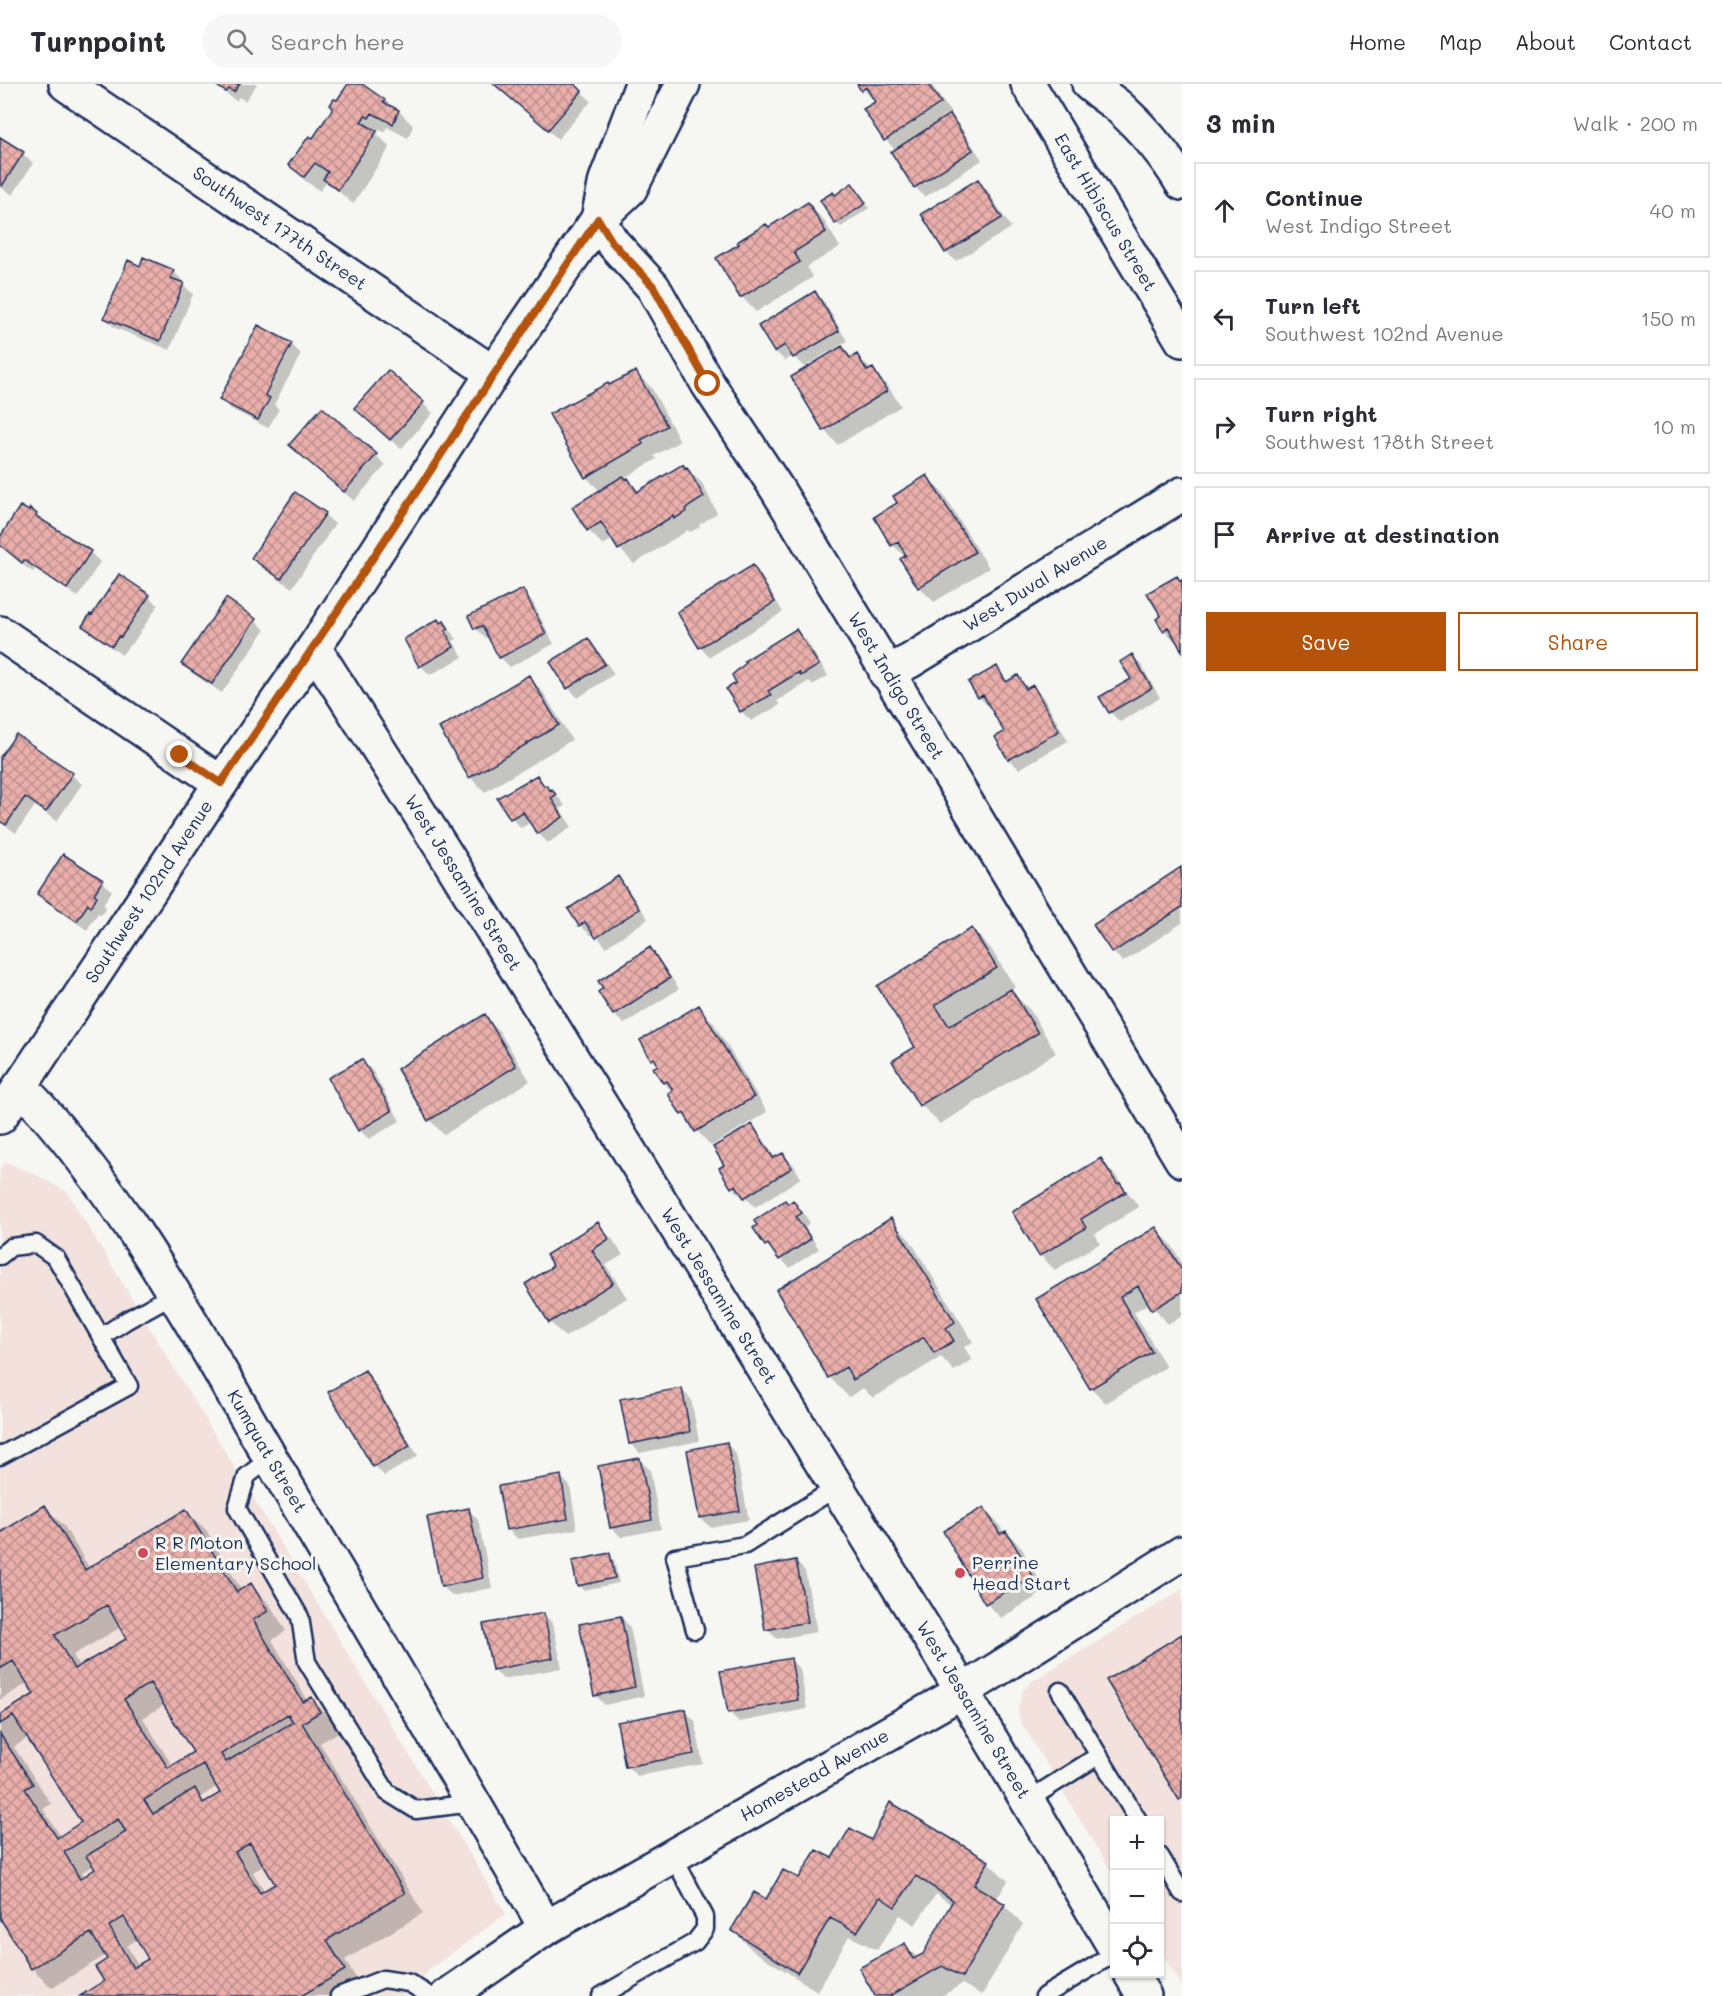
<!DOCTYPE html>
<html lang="en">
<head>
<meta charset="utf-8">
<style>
  :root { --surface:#fff; --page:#f7f7f7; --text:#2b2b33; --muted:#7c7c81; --line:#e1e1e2; --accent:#b45309 }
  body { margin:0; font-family:Mali,sans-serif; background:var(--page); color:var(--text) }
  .controls { position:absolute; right:18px; bottom:18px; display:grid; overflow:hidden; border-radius:0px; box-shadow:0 2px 4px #0004 }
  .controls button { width:54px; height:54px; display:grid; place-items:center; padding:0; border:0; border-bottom:2px solid var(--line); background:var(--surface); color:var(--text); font:30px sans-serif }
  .stop { position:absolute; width:18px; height:18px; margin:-14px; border:4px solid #b45309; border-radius:50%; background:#fff }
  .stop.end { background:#b45309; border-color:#fff; box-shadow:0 2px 6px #0008 }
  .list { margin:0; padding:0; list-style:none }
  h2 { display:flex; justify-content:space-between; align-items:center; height:78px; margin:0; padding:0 24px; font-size:26px }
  h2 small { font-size:20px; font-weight:400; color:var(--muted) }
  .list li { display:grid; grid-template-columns:39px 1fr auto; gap:18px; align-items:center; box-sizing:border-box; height:96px; margin:0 12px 12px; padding:0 12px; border:2px solid var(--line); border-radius:0px }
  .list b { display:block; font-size:22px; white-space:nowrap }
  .list p { margin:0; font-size:20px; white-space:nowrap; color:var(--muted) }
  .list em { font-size:20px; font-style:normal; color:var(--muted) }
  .actions { display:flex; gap:12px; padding:18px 24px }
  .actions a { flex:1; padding:14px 0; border:2px solid var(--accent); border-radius:0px; text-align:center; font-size:21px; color:var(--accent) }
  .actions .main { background:var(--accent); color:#fff }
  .icon { flex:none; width:33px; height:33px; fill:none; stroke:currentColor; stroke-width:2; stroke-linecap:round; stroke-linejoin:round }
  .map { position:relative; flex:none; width:1182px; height:1912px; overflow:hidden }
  header { display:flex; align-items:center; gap:36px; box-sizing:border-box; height:84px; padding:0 30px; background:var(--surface); border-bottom:2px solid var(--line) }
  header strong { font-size:28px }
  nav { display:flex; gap:33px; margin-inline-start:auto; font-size:21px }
  .search { width:420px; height:54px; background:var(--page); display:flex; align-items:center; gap:15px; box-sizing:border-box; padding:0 21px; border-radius:33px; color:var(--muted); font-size:22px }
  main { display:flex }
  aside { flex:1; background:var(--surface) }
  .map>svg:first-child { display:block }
  .built { fill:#f2e1dc }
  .shadow { fill:#0003; fill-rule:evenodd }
  .building { fill:url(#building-cross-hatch); stroke:#1b2f5e; stroke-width:1.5; fill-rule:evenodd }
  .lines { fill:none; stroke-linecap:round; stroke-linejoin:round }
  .lane-casing { stroke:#1b2f5e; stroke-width:21 }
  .street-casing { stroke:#1b2f5e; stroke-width:38 }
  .secondary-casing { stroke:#1b2f5e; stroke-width:38 }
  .lane { stroke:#f6f6f2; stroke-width:16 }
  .street { stroke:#f6f6f2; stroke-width:33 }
  .secondary { stroke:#f6f6f2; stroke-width:33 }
  .route { stroke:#b45309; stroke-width:8 }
  .poi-dot { fill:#d1495b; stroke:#f6f6f2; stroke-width:2 }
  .labels { text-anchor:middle; stroke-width:6; stroke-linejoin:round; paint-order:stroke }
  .street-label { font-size:18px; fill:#1b2f5e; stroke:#f6f6f2 }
  .poi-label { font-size:18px; fill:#1b2f5e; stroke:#f6f6f2; text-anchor:start }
</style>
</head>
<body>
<header>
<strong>Turnpoint</strong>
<div class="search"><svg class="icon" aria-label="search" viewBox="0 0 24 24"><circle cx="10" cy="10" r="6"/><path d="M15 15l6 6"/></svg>Search here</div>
<nav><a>Home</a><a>Map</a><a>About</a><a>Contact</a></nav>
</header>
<main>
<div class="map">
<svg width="1182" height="1912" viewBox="0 0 1182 1912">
  <defs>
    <pattern id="building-cross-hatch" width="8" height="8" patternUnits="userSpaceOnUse" patternTransform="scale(1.5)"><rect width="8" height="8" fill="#eaafaa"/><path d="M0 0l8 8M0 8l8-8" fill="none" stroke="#bd8f8e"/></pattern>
  </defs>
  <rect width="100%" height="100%" fill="#f6f6f2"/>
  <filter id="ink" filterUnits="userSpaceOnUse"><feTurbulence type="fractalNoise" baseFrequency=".0167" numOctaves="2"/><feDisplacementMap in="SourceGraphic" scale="12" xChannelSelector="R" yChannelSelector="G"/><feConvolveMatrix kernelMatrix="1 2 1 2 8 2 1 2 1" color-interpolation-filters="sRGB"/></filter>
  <g filter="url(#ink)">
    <!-- built -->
    <path class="built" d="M5,1078l31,13 31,17 439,722 -75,54 -25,28h-406v-826z
      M1182,1506v397l-22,-37v-130h-46v56l-93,-154 -3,-11 5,-20 8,-9z"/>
    <!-- shadow -->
    <path class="shadow" d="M214,0h43l-12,17 -6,-4 -3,4z
      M350,0h9l40,27 14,15 -5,12 -21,-11 -3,5 -4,-3 -3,5 13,13 -37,57 -26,-23 -7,10 -16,-11 -14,-15 23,-24z
      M495,0h78l18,17 -33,38z
      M859,0h72l24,35 -2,1 7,6 22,34 -57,37 -10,-10 -19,-36 -10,-11 -21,-30 11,-7z
      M0,55l23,15 10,9 -20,32 -13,-8z
      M978,97l10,10 23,37 -55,33 -10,-9z
      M852,101l17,23 -28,19 -5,-4 -1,-27z
      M808,120l15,15 17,28 -33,20 6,10 -57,35 -14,-15 -24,-39z
      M141,183l32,4 10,10 -1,3 11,10 -23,56 -55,-22 -10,-10z
      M815,209l10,10 22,38 -43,26 -11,-11 -8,5 -10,-10z
      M291,260l10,10 -27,51 5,4 -11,19 -37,-19 -10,-10z
      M842,264l10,10 4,-2 16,14 15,15 14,21 -63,39 -14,-15z
      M388,288l45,41 -32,36 -35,-31z
      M636,289l15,14 29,54 -26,15 3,3 -33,19 4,2 12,12 47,-23 15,14 15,30 -18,12 1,2 -10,5 -2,-2 -54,34 -14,-15 -7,-10 -10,6 -15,-15 12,-39 -14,-14 24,-90z
      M322,325l64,56 -32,36 -53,-46z
      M927,393l15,15 47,76 -55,34 -15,-15 -14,-30 -12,-12 6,-42z
      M296,411l29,20 10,9 -43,64 -30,-20 -9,-10z
      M37,431l8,8 45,29 10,10 -22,35 -43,-28 -2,3 -13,-9 -20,-18v-5z
      M753,483l9,10 21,35 -74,45 -9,-10z
      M1176,493l6,5v66l-18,-18 -1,-14z
      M522,507l10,10 22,43 -44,23 -10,-10 -10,-21 -5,2 -10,-10z
      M149,512l9,9 -27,41 -1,-2 -8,11 -29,-20 -9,-10z
      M255,536l10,10 -43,63 -29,-19 -10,-10z
      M444,539l13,16 -4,2 10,16 -33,18 -9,-9 20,-42z
      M796,547l10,9 22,36 -16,9 -3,-4 -32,20 3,4 -29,16 -10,-10z
      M588,556l9,9 17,25 -36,24 -9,-10z
      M1132,572l10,10 18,32 -40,24 -10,-10 23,-32z
      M997,584l12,14 9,-5 11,12 4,-2 10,10 25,44 -49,28 -10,-10 -12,-21 9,-5 -16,-27 -1,1 -10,-10z
      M528,593l15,15 29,48 -87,52 -15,-15z
      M17,652l55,39 10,9 -25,37 -22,-15 -19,27 -16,-11v-62z
      M536,692l25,24 4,6 -5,3 12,18 -24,16 -10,-10 -7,-11 -10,6 -9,-10 -13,-20z
      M64,772l38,25 10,10 -9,13 3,3 -5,8 -3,-2 -11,17 -38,-26 -10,-10z
      M1181,785l1,54 -59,39 -10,-10 -18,-26z
      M617,794l10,10 21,31 -42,28 -12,-15 -4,3 -10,-10z
      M972,845l19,20 24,38 -5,3 20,20 26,43 -116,71 -19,-19 -4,-57 -38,-62z
      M650,865l9,10 20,30 -55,35 -10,-9 -14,-23z
      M699,923l14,15 54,90 -56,34 -29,-32 -9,-22 -9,-9 -4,-17 -8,-7z
      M484,932l15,15 31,50 -86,54 -14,-15z
      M362,977l10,9 28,51 -31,18 -10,-9z
      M751,1041l10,10 15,24 7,-4 10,9 8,14 -46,29 -11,-12 -2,2 -10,-10 -6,-21z
      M1101,1076l14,15 24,32 -44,27 5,9 -45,27 -15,-15z
      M793,1118l10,10 7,11 -5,4 14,22 -29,19 -24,-23 22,-40z
      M891,1136l19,20 63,102 -9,5 8,13 -18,11 -13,-14 -68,41 -10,-10 -14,9 -19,-19 -52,-87z
      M598,1140l14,15 11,16 -17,10 21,33 -62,39 -15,-15 5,-55z
      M1156,1145l15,15 11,19v52l-14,9 -18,-21 -16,9 32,55 -60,36 -15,-15 -53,-88z
      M365,1288l9,10 44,74 -34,20 -9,-10 -45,-73z
      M682,1306l9,9 8,42 -59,12 -10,-10z
      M727,1360l9,10 13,66 -39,7 -10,-9z
      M640,1376l10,10 11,59 -40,8 -10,-10z
      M560,1392l10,10 7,43 -59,10 -10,-9z
      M45,1423l19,19 26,43 96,-58 20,19 36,61 9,-6 19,20 16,26 -14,9 36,61 3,-2 20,20 8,13 -19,11 103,170 -78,47 18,30 -11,6h-269l23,-14 3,-22 -3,-5 -54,33 -20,-20 -31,-51 -1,1v-201l36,-22 -8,-12 -28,17v-165zM121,1543l7,12 -48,28 -7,-12zM166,1620l30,48 -23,15 -30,-49zM28,1654l55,84 -22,15 -18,-28 8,-5 -37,-57zM218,1702l4,7 -15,10 -6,-6zM94,1781l3,5 -12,7 -3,-5zM265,1781l12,19 -12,8 -12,-20zM138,1855l12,21 -11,6 -12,-20z
      M984,1425l15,15 5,9 2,-1 15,15 25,44 -45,27 -15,-15z
      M469,1426l9,10 14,68 -40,8 -10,-10z
      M609,1471l5,5 5,23 -36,7 -4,-4 -5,-24z
      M795,1477l10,10 12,61 -40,7 -10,-10z
      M544,1530l9,10 9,44 -59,11 -10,-10z
      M621,1533l9,10 14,69 -39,9 -10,-10z
      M790,1575l10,10 7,40 -68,13 -10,-10z
      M685,1627l10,10 8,43 -66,12 -10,-10z
      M891,1720l97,58 20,19 -12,19 8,5 19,19 -41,71 -20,-11 -20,12h-65l27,-51 14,13 6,-3 28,-50 -16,-11 -21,31 -15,-10 -23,35 -28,-14 -32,55 -65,-41 -19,-20 33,-29 33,-21 33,-20 39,-17z"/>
    <!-- building -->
    <path class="building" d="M214,0h26l-6,8 -5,-3 -3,3z
      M348,0h14l23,16 -2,2 16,8 -6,14 -21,-11 -3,5 -4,-2 -4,6 16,9 -39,59 -15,-11 5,-7 -13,-9 -11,14 -16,-12 21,-29 4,2 20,-30 -3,-3 4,-6 3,1z
      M494,0h81l7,7 -34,39z
      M857,0h71l13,19 -57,38 -21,-32 12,-7 -9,-15 -5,4z
      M950,30l23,36 -59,38 -23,-36z
      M0,53l24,15 -22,34 -2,-1z
      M978,95l24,39 -57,35 -24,-39z
      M852,99l14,20 -31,21 -15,-24 13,-8 2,3z
      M808,118l18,30 -32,20 6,10 -60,36 -24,-40 23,-14 -2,-2 29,-18 3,3z
      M143,173l31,13 -3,8 13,5 -24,58 -56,-23 24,-58 12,6z
      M815,207l24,40 -46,27 -8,-13 -11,7 -16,-26z
      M258,241l34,18 -27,52 5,3 -12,22 -39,-20z
      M842,262l8,12 7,-4 10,17 6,-3 14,23 -64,40 -32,-54z
      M388,286l36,32 -34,38 -36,-32z
      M636,287l31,55 -26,14 2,4 -58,34 -36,-64 59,-31 1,2z
      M322,323l55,47 -33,38 -55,-47z
      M683,380l2,4 2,-1 17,30 -19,12 1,3 -12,7 -1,-3 -55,34 -17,-28 -14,9 -15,-24 51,-31 3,3 2,-1 9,14z
      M927,391l48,77 -57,36 -18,-29 6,-4 -8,-13 -7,4 -17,-29 23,-14 -4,-7z
      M295,408l31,21 -45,66 -30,-21z
      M20,422l9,5 1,-3 7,6 -1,2 55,35 -24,38 -43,-29 -2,3 -22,-18v-8z
      M753,481l22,37 -76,46 -22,-36z
      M119,490l31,21 -29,42 -2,-1 -7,10 -30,-20 8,-12 2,1z
      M1177,492l3,5 2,-1v71l-14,-24 -5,4 -7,-12 5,-3 -14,-23z
      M523,505l23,45 -47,24 -17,-32 -8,3 -6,-13z
      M226,514l30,21 -44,65 -31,-20z
      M438,535l2,4 4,-2 5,8 -4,2 9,16 -35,20 -15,-28z
      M796,545l23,36 -18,11 -2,-4 -31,19 3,4 -31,17 -14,-23 10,-6 -4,-8 14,-12 -2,-2z
      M588,554l17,26 -38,25 -17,-27z
      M1132,570l20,34 -43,25 -10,-16 32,-18 -11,-17z
      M997,582l9,16 12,-7 8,14 7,-4 26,46 -51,29 -13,-23 9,-5 -21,-37 -5,3 -10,-16z
      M529,591l30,50 -90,53 -30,-50z
      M16,650l57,39 -27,39 -21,-15 -19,28 -6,-4v-64z
      M537,691l7,11 2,-1 4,5 2,-1 4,6 -5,3 12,19 -26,17 -14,-22 -13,7 -13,-21z
      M63,770l40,26 -9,14 3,2 -6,11 -3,-3 -11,17 -40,-27z
      M1181,783l1,40 -70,46 -19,-28z
      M618,792l21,33 -43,29 -11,-16 -6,4 -11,-17z
      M972,844l25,40 -62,37 14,21 62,-37 27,44 -119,73 -27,-45 23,-14 -38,-61z
      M650,863l20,31 -57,37 -15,-23 5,-4 -5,-7z
      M699,921l55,92 -59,35 -11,-19 -3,2 -13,-21 5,-4 -6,-9 -4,2 -10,-15 5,-3 -4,-7 -3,2 -11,-20z
      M485,930l31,52 -88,55 -31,-52z
      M362,975l30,52 -34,20 -30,-53z
      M752,1040l21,34 10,-5 9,15 -48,30 -8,-13 -5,3 -12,-20 5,-3 -11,-18z
      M1101,1074l16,26 3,-1 6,9 -45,27 5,9 -47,28 -27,-44z
      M785,1116l3,4 5,-4 9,13 -6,4 15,22 -32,21 -11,-16 -3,2 -12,-18 4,-3 -3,-4z
      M891,1134l64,104 -9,6 8,13 -20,12 -10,-16 -71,43 -7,-13 -18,11 -52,-88z
      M598,1138l11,17 -17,11 21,33 -64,40 -24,-39 28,-18 -7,-11z
      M1156,1143l26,43v22l-30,18 -14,-24 -18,11 32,55 -62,37 -54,-90z
      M365,1286l45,76 -37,21 -45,-75z
      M682,1304l8,44 -61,12 -9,-45z
      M727,1358l13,69 -41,7 -12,-68z
      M640,1374l12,62 -42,8 -12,-62z
      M561,1391l7,44 -62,11 -8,-44z
      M45,1421l40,65 101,-61 51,83 14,-9 17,28 -15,9 50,82 9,-5 8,15 -18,11 103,170 -78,47 18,30 -44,26h-221l24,-15 -9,-14 12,-8 -16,-26 -60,36 -31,-51v-184l33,50 -8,5 32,49 24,-16 -68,-106 -13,8v-9l34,-21 -21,-33 -13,8v-136zM107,1521l19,34 -52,30 -19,-34zM150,1599l43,69 -25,16 -44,-69zM288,1630l5,8 -67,40 -5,-8zM203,1680l17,29 -17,10 -8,-15 -42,26 -9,-14zM118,1735l8,13 -40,24 9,13 -15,10 -16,-27zM250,1759l25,41 -15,9 -25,-41zM124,1833l24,42 -15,9 -24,-42z
      M984,1423l16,27 6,-3 27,45 -48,28 -42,-73z
      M469,1424l14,70 -42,9 -14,-70z
      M610,1469l5,25 -38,8 -5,-25z
      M796,1476l12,62 -43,8 -11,-62z
      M544,1529l9,45 -61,12 -9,-46z
      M621,1532l14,71 -41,9 -15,-72z
      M1182,1550v164l-3,2 -73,-120z
      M791,1574l7,42 -70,13 -8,-42z
      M686,1625l8,45 -69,13 -8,-45z
      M890,1718l99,59 -15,24 31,19 -43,73 -20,-11 -52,30h-15l-16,-28 46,-25 8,16 10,-5 30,-54 -37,-24 -21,31 -15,-10 -23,35 -27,-14 -33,55 -66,-43 23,-38 12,7 17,-29 16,8 17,-28 16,8 18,-30 21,12z"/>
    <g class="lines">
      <!-- lane casing -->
      <g class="lane-casing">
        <path id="lane" d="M0,1172l11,-9 25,-3 20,14 73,128 -129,70
          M101,1253l26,-17 47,-26
          M270,1374l-23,18 -10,32 63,109 7,45 80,130 29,18 57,-7
          M695,1546l-20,-73 70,-12 91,-57
          M1060,1607l78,129
          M1028,1716l70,-44
          M1160,1772l22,37
          M339,1912l44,-17 26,4 21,13
          M601,1912l94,-54 10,-13v-12l-32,-61
          M1044,1912l70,-42"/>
      </g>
      <!-- street casing -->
      <g class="street-casing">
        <g id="street">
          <path id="s1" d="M66,0l427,289"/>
          <path id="s2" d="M598,135l14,23 41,45 55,97 69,105 405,671"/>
          <path d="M598,135l8,-39 36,-96"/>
          <path d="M0,549l221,150"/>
          <path id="s3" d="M314,564l131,205 495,801 174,292"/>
          <path id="s4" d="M886,589l24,-12 272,-167"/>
          <path id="s5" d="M20,1002c107,112 180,252 258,385 90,152 180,304 268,457"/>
          <path id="s6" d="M0,1033l221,-334 93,-135 179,-275 105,-154 32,-30 53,-105"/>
          <path d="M1131,1890l13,22"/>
        </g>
      </g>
      <!-- secondary casing -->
      <g class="secondary-casing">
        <g id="secondary">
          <path id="s7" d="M1028,0l154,256"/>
          <path d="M1089,0c9,8 20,15 30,23 23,21 47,49 63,76"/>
          <path id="s8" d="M447,1912l99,-68 417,-237 219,-138"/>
        </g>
      </g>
      <!-- lane -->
      <use href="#lane" class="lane"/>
      <!-- street -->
      <use href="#street" class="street"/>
      <!-- secondary -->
      <use href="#secondary" class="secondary"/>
    </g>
  </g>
  <g class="lines" filter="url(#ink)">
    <!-- route -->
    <path class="route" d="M180,671l41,28c129,-186 250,-377 377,-564l14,23 41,44 55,98"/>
  </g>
  <!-- markers -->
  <g class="poi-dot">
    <circle cx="143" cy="1469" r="6"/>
    <circle cx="960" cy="1489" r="6"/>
  </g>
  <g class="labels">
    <!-- street labels -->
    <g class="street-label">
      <text dy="6" stroke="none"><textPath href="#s7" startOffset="150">East Hibiscus Street</textPath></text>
      <text dy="6" stroke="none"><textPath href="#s1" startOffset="258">Southwest 177th Street</textPath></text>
      <text dy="6" stroke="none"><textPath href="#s4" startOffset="174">West Duval Avenue</textPath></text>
      <text dy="6" stroke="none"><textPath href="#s2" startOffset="555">West Indigo Street</textPath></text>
      <text dy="6" stroke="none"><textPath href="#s3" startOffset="278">West Jessamine Street</textPath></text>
      <text dy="6" stroke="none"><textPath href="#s6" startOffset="270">Southwest 102nd Avenue</textPath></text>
      <text dy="6" stroke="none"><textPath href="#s3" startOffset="764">West Jessamine Street</textPath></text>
      <text dy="6" stroke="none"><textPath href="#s5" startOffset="442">Kumquat Street</textPath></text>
      <text dy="6" stroke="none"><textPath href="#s3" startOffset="1250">West Jessamine Street</textPath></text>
      <text dy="6" stroke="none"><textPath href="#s8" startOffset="429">Homestead Avenue</textPath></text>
    </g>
    <!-- poi labels -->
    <g class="poi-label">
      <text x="155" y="1465">R R Moton<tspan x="155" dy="21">Elementary School</tspan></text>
      <text x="972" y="1485">Perrine<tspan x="972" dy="21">Head Start</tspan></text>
    </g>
  </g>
</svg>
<div class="controls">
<button>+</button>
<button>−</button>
<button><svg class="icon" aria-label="locate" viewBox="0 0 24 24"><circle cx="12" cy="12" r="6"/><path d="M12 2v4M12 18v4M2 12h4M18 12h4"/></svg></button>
</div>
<div class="stop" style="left:708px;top:300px"></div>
<div class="stop end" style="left:180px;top:671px"></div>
</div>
<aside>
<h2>3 min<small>Walk · 200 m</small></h2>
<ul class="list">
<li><svg class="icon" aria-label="ahead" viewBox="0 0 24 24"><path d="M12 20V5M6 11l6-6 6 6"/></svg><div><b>Continue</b><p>West Indigo Street</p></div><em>40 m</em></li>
<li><svg class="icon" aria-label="left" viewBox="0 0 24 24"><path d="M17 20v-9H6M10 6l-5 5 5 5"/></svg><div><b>Turn left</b><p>Southwest 102nd Avenue</p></div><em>150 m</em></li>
<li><svg class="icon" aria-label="right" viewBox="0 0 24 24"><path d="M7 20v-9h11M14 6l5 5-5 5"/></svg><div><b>Turn right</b><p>Southwest 178th Street</p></div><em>10 m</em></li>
<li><svg class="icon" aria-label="arrive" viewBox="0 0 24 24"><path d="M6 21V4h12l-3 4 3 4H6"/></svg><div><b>Arrive at destination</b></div></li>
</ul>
<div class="actions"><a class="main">Save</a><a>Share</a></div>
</aside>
</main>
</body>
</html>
